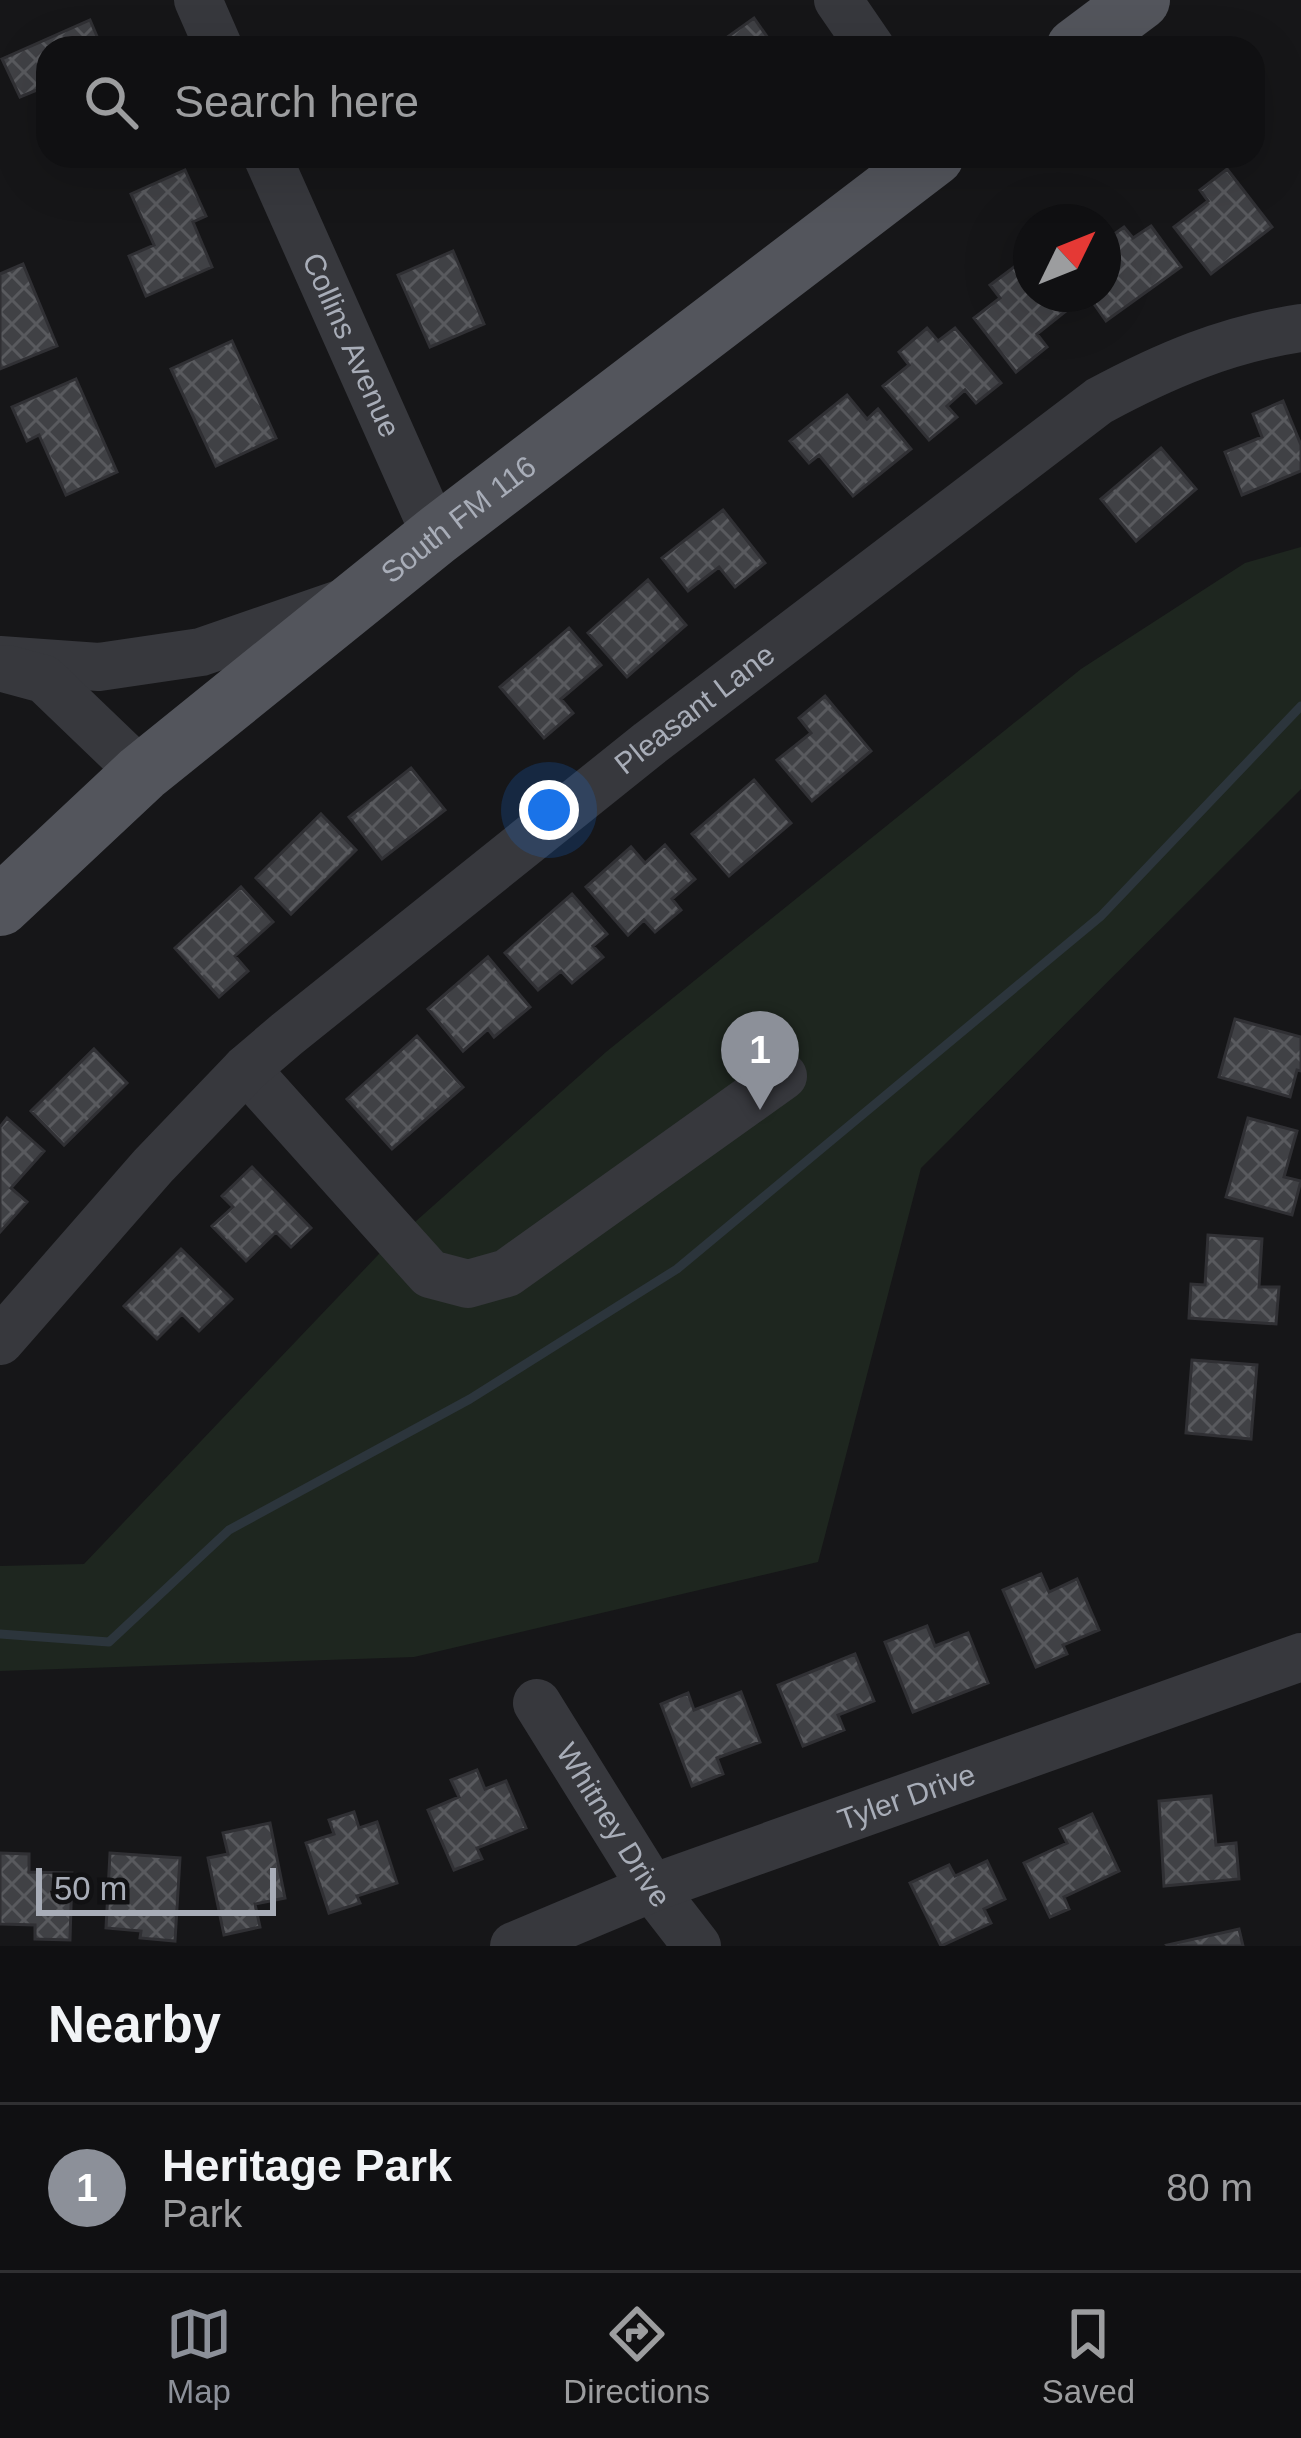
<!DOCTYPE html>
<html lang="en">
<head>
<meta charset="utf-8">
<style>
  :root { --surface:#101012; --page:#19191b; --text:#f1f3f6; --muted:#9c9d9f; --line:#303032; --accent:#8c9099 }
  body { margin:0; font-family:Helvetica,sans-serif; background:var(--page); color:var(--text) }
  .compass { position:absolute; left:1013px; top:204px; width:108px; height:108px; border-radius:50%; background:var(--surface); box-shadow:0 12px 48px #0002; rotate:47deg }
  .scale { position:absolute; left:36px; bottom:30px; width:240px; box-sizing:border-box; padding-left:12px; border:6px solid #a8adb8; border-top:0; font-size:33px; line-height:42px; white-space:nowrap; color:#a8adb8; -webkit-text-stroke:9px #111113; paint-order:stroke }
  .you { position:absolute; left:549px; top:810px; width:42px; height:42px; margin:-30px; border:9px solid #fff; border-radius:50%; background:#1a73e8; box-shadow:0 0 0 18px #1a73e833 }
  .badge { display:grid; place-items:center; width:78px; height:78px; border-radius:50%; background:var(--accent); color:#fff; font-size:39px; font-weight:700 }
  .pin { position:absolute; translate:-50% -99px; filter:drop-shadow(0 3px 6px #0008) }
  .pin::after { content:''; position:absolute; top:63px; width:42px; height:36px; background:inherit; clip-path:polygon(0 0,100% 0,50% 100%) }
  .list { margin:0; padding:0; list-style:none }
  h2 { display:flex; justify-content:space-between; align-items:center; height:156px; margin:0; padding:0 48px; font-size:51px }
  h2 small { font-size:39px; font-weight:400; color:var(--muted) }
  .list li { display:grid; grid-template-columns:78px 1fr auto; gap:36px; align-items:center; box-sizing:border-box; height:168px; padding:0 48px; border-top:3px solid var(--line) }
  .list b { display:block; font-size:45px; white-space:nowrap }
  .list p { margin:0; font-size:39px; white-space:nowrap; color:var(--muted) }
  .list em { font-size:39px; font-style:normal; color:var(--muted) }
  .icon { flex:none; width:66px; height:66px; fill:none; stroke:currentColor; stroke-width:2; stroke-linecap:round; stroke-linejoin:round }
  .map { position:relative; flex:none; width:1301px; height:1946px; overflow:hidden }
  .search { position:absolute; background:var(--surface); box-shadow:0 12px 48px #0002; left:36px; right:36px; top:36px; height:132px; display:flex; align-items:center; gap:30px; box-sizing:border-box; padding:0 42px; border-radius:36px; color:var(--muted); font-size:45px }
  .sheet { height:324px; background:var(--surface) }
  nav { display:flex; justify-content:space-around; align-items:center; box-sizing:border-box; height:168px; border-top:3px solid var(--line); background:var(--surface); font-size:33px; color:var(--muted) }
  nav a { display:grid; justify-items:center; gap:6px }
  nav .on { color:var(--accent) }
  .map>svg:first-child { display:block }
  .green { fill:#1e261f }
  .lines { fill:none; stroke-linecap:round; stroke-linejoin:round }
  .stream { stroke:#2c353c; stroke-width:9 }
  .building { fill:url(#building-cross-hatch); stroke:#303034; stroke-width:3 }
  .minor { stroke:#37383d; stroke-width:48 }
  .major { stroke:#53555c; stroke-width:60 }
  .labels { text-anchor:middle; stroke-width:10; stroke-linejoin:round; paint-order:stroke }
  .street-label { font-size:30px; fill:#a8adb8; stroke:#111113 }
</style>
</head>
<body>
<div class="map">
<svg width="1301" height="1946" viewBox="0 0 1301 1946">
  <defs>
    <pattern id="building-cross-hatch" width="8" height="8" patternUnits="userSpaceOnUse" patternTransform="scale(3)"><rect width="8" height="8" fill="#404145"/><path d="M0 0l8 8M0 8l8-8" fill="none" stroke="#595a5e"/></pattern>
  </defs>
  <rect width="100%" height="100%" fill="#161618"/>
  <!-- green -->
  <path class="green" d="M1301,547v242l-380,379 -103,394 -404,95 -414,14v-105l84,-2 295,-310 227,-202 475,-383 164,-106z"/>
  <g class="lines">
    <!-- stream -->
    <path class="stream" d="M0,1634l109,8 120,-112 241,-131 207,-130 424,-353 200,-210"/>
  </g>
  <!-- building -->
  <path class="building" d="M754,18l21,30h-63z
    M90,20l12,28h-54v49l-4,-10 -24,10 -18,-38z
    M1227,169l45,58 -61,47 -37,-47 34,-26 -8,-11z
    M185,170l21,46 -13,6 19,45 -66,29 -17,-40 25,-11 -23,-51z
    M1151,226l30,41 -75,54 -19,-27h16v-52l21,-15 9,11z
    M453,251l31,73 -54,23 -32,-72z
    M23,264l34,82 -57,23v-95z
    M1018,264l10,14 3,-2v18h38l7,9 -39,31 10,13 -31,25 -42,-54 26,-20 -10,-13z
    M927,328l11,13 17,-13 46,55 -25,20 -11,-13 -18,16 10,11 -28,23 -46,-54 26,-21 -10,-13z
    M232,341l44,97 -60,28 -45,-97z
    M76,379l41,93 -51,23 -27,-60 -12,6 -15,-34z
    M847,395l20,24 11,-10 33,40 -58,47 -34,-41 -10,8 -19,-22z
    M1283,401l18,44v26l-59,24 -17,-43 37,-15 -9,-23z
    M1161,448l35,41 -60,52 -35,-42z
    M723,510l42,53 -30,24 -16,-20 -31,24 -26,-33z
    M648,580l38,45 -59,52 -39,-44z
    M569,628l32,37 -40,34 12,14 -29,25 -44,-51z
    M825,696l46,55 -59,50 -35,-41 34,-27 -12,-15z
    M411,768l34,42 -63,49 -33,-42z
    M754,780l37,43 -62,53 -37,-42z
    M321,814l35,36 -65,64 -35,-36z
    M665,845l30,34 -23,20 9,11 -26,22 -11,-12 -16,15 -42,-48 45,-40 14,16z
    M241,887l32,35 -38,34 13,15 -29,26 -44,-49z
    M572,894l35,40 -14,12 10,11 -31,26 -11,-12 -23,19 -33,-37z
    M488,957l42,50 -36,30 -6,-8 -25,22 -35,-42z
    M1235,1019l66,18v34l-4,-1 -7,27 -71,-20z
    M417,1036l46,51 -71,62 -45,-50z
    M94,1049l33,34 -63,62 -33,-34z
    M7,1118l37,33 -33,37 16,14 -27,30v-105z
    M1248,1118l49,13 -13,46 17,4 -9,34 -66,-18z
    M252,1167l59,61 -20,19 -15,-15 -30,29 -34,-35 21,-19 -11,-11z
    M1208,1235l54,4 -3,48h20l-3,37 -87,-6 2,-34 14,1z
    M181,1249l51,50 -33,32 -17,-17 -25,25 -33,-33z
    M1192,1360l65,5 -6,74 -65,-6z
    M1041,1574l8,18 28,-13 22,51 -36,15 4,9 -31,13 -33,-77z
    M927,1626l8,20 33,-13 20,50 -75,29 -28,-70z
    M855,1654l19,47 -36,14 6,15 -41,16 -25,-61z
    M741,1692l19,50 -43,16 6,16 -31,12 -31,-82 27,-11 6,17z
    M477,1770l8,19 21,-8 20,47 -49,20 5,11 -28,11 -26,-60 31,-13 -8,-17z
    M1211,1796l5,49 20,-2 3,36 -75,7 -5,-85z
    M354,1812l5,16 18,-6 20,61 -40,13 3,7 -31,10 -23,-70 28,-9 -5,-14z
    M1092,1814l27,57 -55,26 5,12 -19,8 -26,-54 43,-20 -7,-14z
    M270,1823l15,75 -30,6 5,23 -36,8 -16,-77 20,-4 -5,-21z
    M0,1853l29,1v18l43,1 -2,67 -35,-1v-14l-35,-1z
    M110,1853l70,5 -5,83 -35,-3 1,-7 -35,-3z
    M987,1861l18,38 -21,10 7,14 -50,23 -31,-63 39,-18 6,11z
    M1239,1929l4,17h-75l-1,-1z"/>
  <g class="lines">
    <!-- minor -->
    <g class="minor">
      <path d="M198,0l21,48"/>
      <path d="M838,0l33,48"/>
      <path id="s1" d="M267,156l169,380"/>
      <path d="M0,660l99,7 102,-15 139,-48"/>
      <path d="M7,669l37,10 98,94"/>
      <path d="M246,1069l184,205 38,10 39,-11 276,-197"/>
      <path id="s2" d="M0,1341l153,-175 93,-97 41,-35 363,-291 449,-342c65,-35 128,-62 202,-73"/>
      <path id="s3" d="M537,1703l115,185 45,58"/>
      <path id="s4" d="M514,1946l138,-58 649,-231"/>
    </g>
    <!-- major -->
    <g class="major">
      <path d="M1076,48l64,-48"/>
      <path id="s5" d="M0,906l142,-133 294,-237 498,-380"/>
    </g>
  </g>
  <g class="labels">
    <!-- street labels -->
    <g class="street-label">
      <text dy="10" stroke="none"><textPath href="#s1" startOffset="207">Collins Avenue</textPath></text>
      <text dy="10" stroke="none"><textPath href="#s5" startOffset="600">South FM 116</textPath></text>
      <text dy="10" stroke="none"><textPath href="#s2" startOffset="942">Pleasant Lane</textPath></text>
      <text dy="10" stroke="none"><textPath href="#s4" startOffset="420">Tyler Drive</textPath></text>
      <text dy="10" stroke="none"><textPath href="#s3" startOffset="144">Whitney Drive</textPath></text>
    </g>
  </g>
</svg>
<svg class="compass" viewBox="-18 -18 36 36"><path d="M0-13l5 13h-10z" fill="#e53935"/><path d="M0 13l5-13h-10z" fill="#9c9d9f"/></svg>
<div class="scale">50 m</div>
<div class="you"></div>
<div class="pin badge" style="left:760px;top:1110px">1</div>
<div class="search"><svg class="icon" aria-label="search" viewBox="0 0 24 24"><circle cx="10" cy="10" r="6"/><path d="M15 15l6 6"/></svg>Search here</div>
</div>
<section class="sheet">
<h2>Nearby<small></small></h2>
<ul class="list">
<li><span class="badge">1</span><div><b>Heritage Park</b><p>Park</p></div><em>80 m</em></li>
</ul>
</section>
<nav>
<a class="on"><svg class="icon" aria-label="map" viewBox="0 0 24 24"><path d="M3 6l6-2 6 2 6-2v14l-6 2-6-2-6 2zM9 4v14M15 6v14"/></svg>Map</a>
<a><svg class="icon" aria-label="directions" viewBox="0 0 24 24"><path d="M12 3l9 9-9 9-9-9zM9 14v-3h6M13 9l2 2-2 2"/></svg>Directions</a>
<a><svg class="icon" aria-label="saved" viewBox="0 0 24 24"><path d="M7 4h10v16l-5-4-5 4z"/></svg>Saved</a>
</nav>
</body>
</html>
